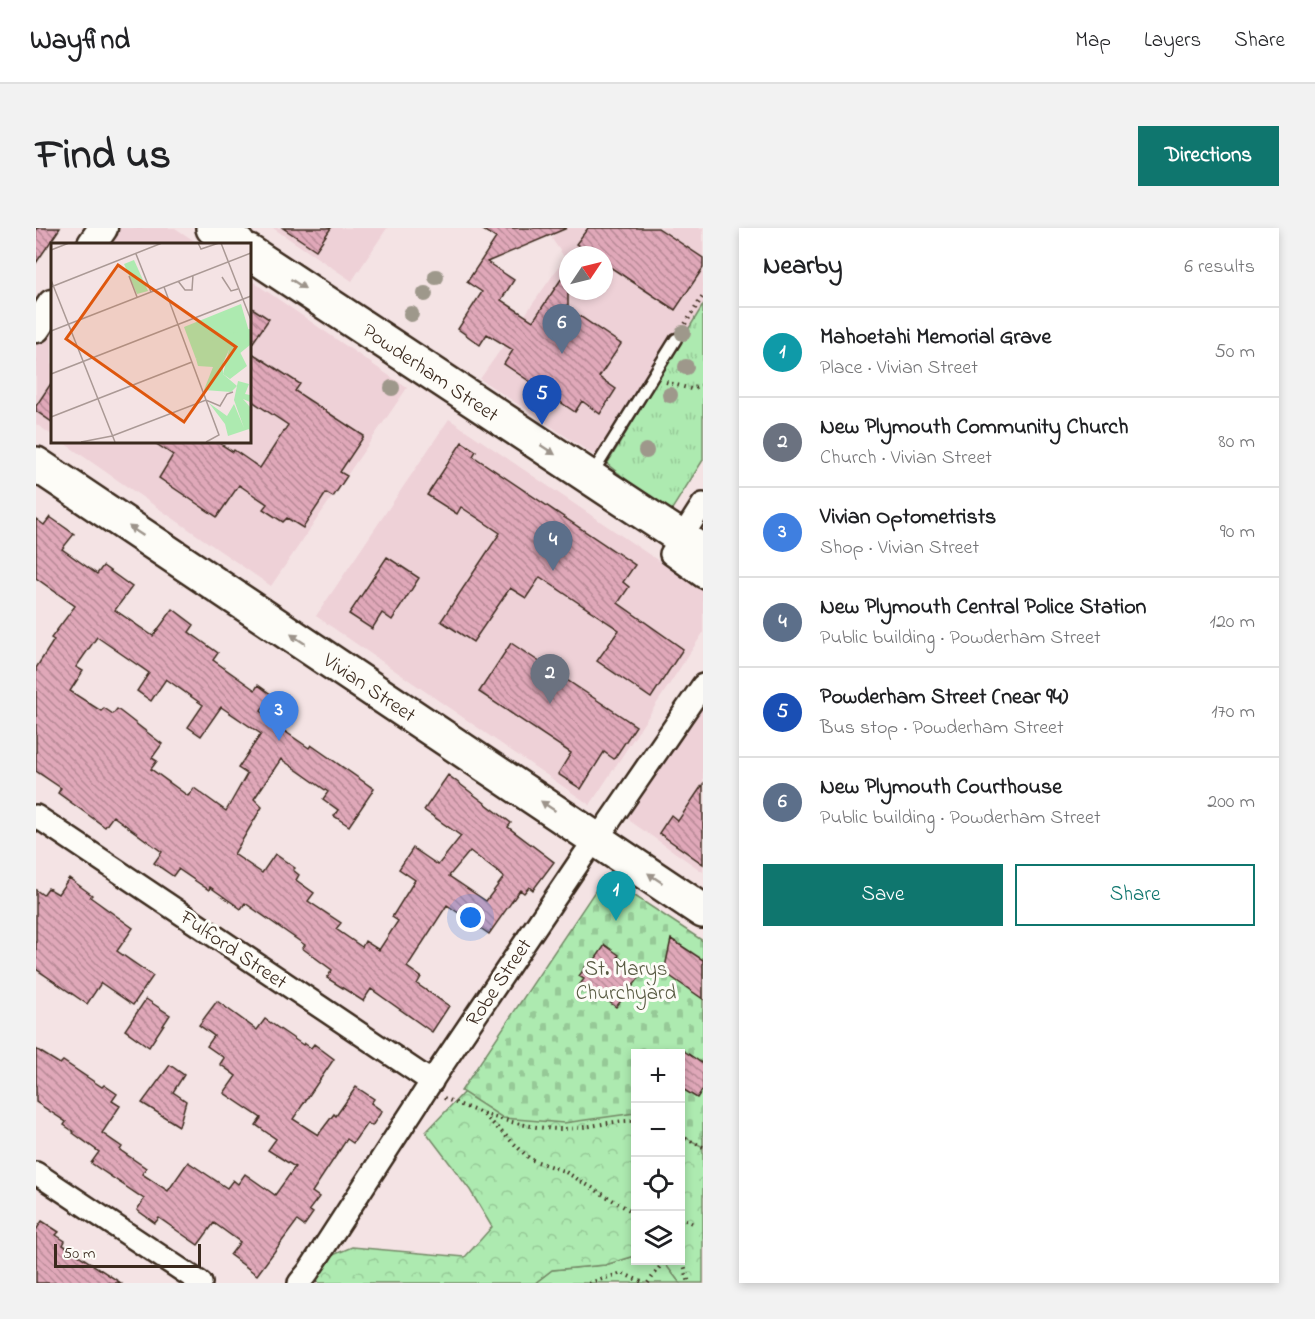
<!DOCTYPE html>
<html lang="en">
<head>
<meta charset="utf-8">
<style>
  :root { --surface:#fff; --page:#f2f2f2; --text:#202124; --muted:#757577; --line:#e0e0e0; --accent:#0f766e }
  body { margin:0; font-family:"Indie Flower",sans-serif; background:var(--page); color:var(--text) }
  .controls { position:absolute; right:18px; bottom:18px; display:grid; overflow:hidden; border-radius:0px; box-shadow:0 3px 9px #0003 }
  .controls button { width:54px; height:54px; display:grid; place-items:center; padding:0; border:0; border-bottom:2px solid var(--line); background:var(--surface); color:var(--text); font:30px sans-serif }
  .compass { position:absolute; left:523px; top:18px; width:54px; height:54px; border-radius:50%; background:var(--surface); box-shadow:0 3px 9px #0003; rotate:55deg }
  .scale { position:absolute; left:18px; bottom:15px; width:147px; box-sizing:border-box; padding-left:6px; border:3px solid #3b2a1e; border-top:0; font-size:16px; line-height:21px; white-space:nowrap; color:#3b2a1e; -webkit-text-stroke:4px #fdfcf7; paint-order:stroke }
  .you { position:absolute; left:435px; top:690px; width:21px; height:21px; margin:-15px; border:4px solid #fff; border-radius:50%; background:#1a73e8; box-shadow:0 0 0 9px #1a73e833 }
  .badge { display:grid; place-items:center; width:39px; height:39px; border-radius:50%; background:var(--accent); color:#fff; font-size:20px; font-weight:700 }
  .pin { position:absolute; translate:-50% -50px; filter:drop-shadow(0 2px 3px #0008) }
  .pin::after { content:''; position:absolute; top:32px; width:21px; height:18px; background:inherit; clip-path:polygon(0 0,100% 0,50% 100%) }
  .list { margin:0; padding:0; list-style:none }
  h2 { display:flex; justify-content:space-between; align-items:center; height:78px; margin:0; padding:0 24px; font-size:26px }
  h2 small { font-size:20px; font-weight:400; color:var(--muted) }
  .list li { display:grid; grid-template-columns:39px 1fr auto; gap:18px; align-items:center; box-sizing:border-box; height:90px; padding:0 24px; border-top:2px solid var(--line) }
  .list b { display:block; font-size:22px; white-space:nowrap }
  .list p { margin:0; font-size:20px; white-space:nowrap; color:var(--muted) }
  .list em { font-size:20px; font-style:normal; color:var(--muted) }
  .actions { display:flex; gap:12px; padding:18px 24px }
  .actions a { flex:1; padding:14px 0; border:2px solid var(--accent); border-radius:0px; text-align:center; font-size:21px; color:var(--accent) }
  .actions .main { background:var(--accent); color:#fff }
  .icon { flex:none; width:33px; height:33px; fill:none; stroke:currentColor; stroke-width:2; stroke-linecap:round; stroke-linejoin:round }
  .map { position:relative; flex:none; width:667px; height:1055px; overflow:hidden; border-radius:0px }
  header { display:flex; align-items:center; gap:36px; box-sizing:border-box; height:84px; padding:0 30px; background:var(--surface); border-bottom:2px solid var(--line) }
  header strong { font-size:28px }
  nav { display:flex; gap:33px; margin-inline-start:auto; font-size:21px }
  .intro { display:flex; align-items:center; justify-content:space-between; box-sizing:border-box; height:144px; padding:0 36px }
  h1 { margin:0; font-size:42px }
  .button { padding:15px 27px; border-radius:0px; background:var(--accent); color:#fff; font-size:21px; font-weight:700 }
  main { display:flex; gap:36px; padding:0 36px }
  aside { flex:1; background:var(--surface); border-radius:0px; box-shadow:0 3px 9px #0003 }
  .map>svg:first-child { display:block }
  .built { fill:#eed1d7; fill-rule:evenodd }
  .green { fill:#adeab0; stroke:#748a67; stroke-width:1.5 }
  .forest { fill:url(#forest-crowns); stroke:#748a67; stroke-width:1.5 }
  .cemetery { fill:url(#cemetery-stones); stroke:#748a67; stroke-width:1.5 }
  .park { fill:url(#park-tufts); stroke:#748a67; stroke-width:1.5 }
  .building { fill:url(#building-back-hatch); stroke:#3b2a1e; stroke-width:1.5; fill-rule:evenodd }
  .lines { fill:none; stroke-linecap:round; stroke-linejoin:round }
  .lane-casing { stroke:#3b2a1e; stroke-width:15 }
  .street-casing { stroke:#3b2a1e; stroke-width:26 }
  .secondary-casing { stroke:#3b2a1e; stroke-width:33 }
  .primary-casing { stroke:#3b2a1e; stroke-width:38 }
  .path { stroke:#3b2a1e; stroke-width:4; stroke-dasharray:1.5 4.5; stroke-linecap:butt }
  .lane { stroke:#fdfcf7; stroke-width:10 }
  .street { stroke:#fdfcf7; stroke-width:21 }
  .secondary { stroke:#fdfcf7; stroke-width:28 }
  .primary { stroke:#fdfcf7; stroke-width:33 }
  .tree { fill:#9e988b }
  .oneway { fill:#9c938a }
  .labels { text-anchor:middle; stroke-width:6; stroke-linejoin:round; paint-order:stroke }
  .street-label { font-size:21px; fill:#3b2a1e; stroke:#fdfcf7 }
  .park-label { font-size:21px; fill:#585a42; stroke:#fdfcf7 }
  .inset-road { fill:none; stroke:#aa9995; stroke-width:1.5 }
  .view { fill:#df570d; fill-opacity:0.15; stroke:#df570d; stroke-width:3 }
  .inset-edge { fill:none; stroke:#3b2a1e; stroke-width:3 }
</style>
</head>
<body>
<header>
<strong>Wayfind</strong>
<nav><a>Map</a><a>Layers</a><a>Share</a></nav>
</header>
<div class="intro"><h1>Find us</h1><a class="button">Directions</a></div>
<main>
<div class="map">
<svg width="667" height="1055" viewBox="0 0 667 1055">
  <defs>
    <pattern id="forest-crowns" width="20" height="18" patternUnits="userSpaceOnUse" patternTransform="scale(1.5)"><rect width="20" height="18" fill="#adeab0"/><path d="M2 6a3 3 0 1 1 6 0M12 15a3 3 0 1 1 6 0" fill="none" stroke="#96c997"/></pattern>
    <pattern id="cemetery-stones" width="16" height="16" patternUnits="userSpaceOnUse" patternTransform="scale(1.5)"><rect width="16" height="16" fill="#adeab0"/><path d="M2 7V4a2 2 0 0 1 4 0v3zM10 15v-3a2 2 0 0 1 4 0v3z" fill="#96c997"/></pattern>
    <pattern id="park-tufts" width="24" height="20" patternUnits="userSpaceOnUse" patternTransform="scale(1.5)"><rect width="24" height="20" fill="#adeab0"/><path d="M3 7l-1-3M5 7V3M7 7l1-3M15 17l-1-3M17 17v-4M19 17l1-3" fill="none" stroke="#96c997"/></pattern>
    <pattern id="building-back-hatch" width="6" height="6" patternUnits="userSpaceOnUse" patternTransform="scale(1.5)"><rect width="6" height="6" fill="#e0a8b9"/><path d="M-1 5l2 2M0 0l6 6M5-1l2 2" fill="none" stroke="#b78996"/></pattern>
  </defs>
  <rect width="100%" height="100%" fill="#f4e3e4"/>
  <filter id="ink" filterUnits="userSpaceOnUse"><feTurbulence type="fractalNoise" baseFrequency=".0167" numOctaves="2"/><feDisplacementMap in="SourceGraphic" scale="12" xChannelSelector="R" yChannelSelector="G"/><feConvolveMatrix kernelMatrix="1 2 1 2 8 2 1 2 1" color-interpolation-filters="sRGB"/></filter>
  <g filter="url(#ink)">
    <!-- built -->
    <path class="built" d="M74,0h65l24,16h-100z
      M237,0h114l-35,53z
      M522,0h145v77l-96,159 -127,-85 85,-121 -13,-19zM532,27h36v36h-36z
      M213,51l158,109 -136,198 -210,-145h188z
      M16,86v121l-16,-11v-85z
      M413,191l254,172v42l-113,172 -274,-189z
      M667,451v193l-73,-51 -6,-21z"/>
    <!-- green -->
    <path class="green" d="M599,1028l1,4 27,1 17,22h-145l17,-13 53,-5z"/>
    <!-- forest -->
    <path class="forest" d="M645,863l22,15v177h-23l-17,-22 17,-1z
      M428,864l171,6v158l-30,9 -53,5 -17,13h-216l-6,-11 13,-14 26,-11 113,10 27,-30 -22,-37 -44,-58z"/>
    <!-- cemetery -->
    <path class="cemetery" d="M571,657l19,5 77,51v206l-22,-12 -1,-81h-44l-1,59 -71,10 -61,-5 -42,-27 134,-200z"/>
    <!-- park -->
    <path class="park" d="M667,77v155l-34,54 -62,-50z"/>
    <!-- building -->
    <path class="building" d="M0,0h24l-24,35z
      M247,0h48l-15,22z
      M444,0h87l-80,34 27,18 -13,20 32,21 35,-52v39l53,36 -22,33 17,12 -16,25 -18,-13 -7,11 -71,-48 9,-14 -26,-16 -7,11 -22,-16 24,-37 -15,-10 29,-44z
      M552,0h70l45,30v10l-28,42 -71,-47v-8h-11l-17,-11z
      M213,78l20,13 -20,29z
      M213,123l51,33 -5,7 69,45 -24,36 7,4 -14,21 -7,-4 -23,35 -16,-10 -4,4 -20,-13 4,-5 -28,-19 -22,32 -58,-39 14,-23 -21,-14h64l17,11 1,-2 26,18 28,-43 -39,-26z
      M16,154v40l-16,-11v-5z
      M426,214l14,9 -3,5 162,109 -12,17 6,5 -11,16 65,46 -32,49 -54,-37 22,-31 -79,-53 -14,21 -16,-10 -37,54 -32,-21 59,-88 -39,-26 -4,7 -30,-19z
      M14,289l24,17 -12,15 35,25 6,-8 29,21 -17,23 38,26 20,-27 21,16 -5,7 29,21 -5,7 42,30 3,-5 14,10 -11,16 7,6 -1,2 42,29 2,-3 63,44 -25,37 -15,-10 4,-6 -15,-11 5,-7 -47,-33 -27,40 8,8 -28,47 28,19 13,-19 20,14 -2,2 6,5 -3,5 18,13 -6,8 33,22 -5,6 26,18 3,-6 14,9 19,-29 -6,-4 23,-37 -16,-11 14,-21 25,17 23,-29 -37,-26 24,-35 63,48 -3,4 46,35 -21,28 -4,-3 -5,6 -4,-3 -31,44 -42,-29 -40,62 14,10 -4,7 32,22 -17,26 -61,-43 -8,12 -36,-23 5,-8 -30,-22 3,-3 -60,-42 -4,6 -31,-22 -1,3 -31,-21 -5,7 -19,-13 8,-11 -49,-36 -8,11 -47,-34 3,-5 -25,-17v-103l18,-28 -3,-2 24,-32 -39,-28v-59l8,6zM61,409l52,36 -12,18 14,10 15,-22 37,26 -15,22 13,9 20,-29 40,27 -23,34 9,6 -21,37 -32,-23 -6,8 -37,-27 6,-8 -5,-3 10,-14 -37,-29 -8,-6 -4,5 -9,-6 -3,3 -31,-20 13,-20 -7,-4zM434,623l34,26 -18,24 -37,-25z
      M351,329l32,21 -27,42 -10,-7 -10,16 -23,-15z
      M475,415l125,83 -22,33 -10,-7 -23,37 -23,-15 13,-21 -92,-61z
      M667,556v80l-44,-31 12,-18 7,6z
      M33,650l23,17 -2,2 43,31 -16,23 36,25 -20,29 -32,-22 -14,21 -51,-35v-79l7,5 5,-7 10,6z
      M635,711l32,21v39l-39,-27z
      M569,717l14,10 -1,2 9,6 -3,4 16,10 -24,30 -22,-16 -3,5 -13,-9 6,-8 -5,-3 10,-14 3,2z
      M110,771l24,16 -21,32 -24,-17z
      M181,773l40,29 8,-11 38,26 1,-2 7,5 3,-4 20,15 -41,60 25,16 16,-21 2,2 20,-29 18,12 -3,4 11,8 -10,15 -5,-3 -14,20 -6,-4 -35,53 7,5 -10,13 4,3 -9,13 -7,-5 -40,54 -27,-20 10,-13 -26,-19 -16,22 -39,-27 -4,5 -18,-13 7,-11 -53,-36 8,-11 -26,-19 1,-1 -10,-7 2,-3 -30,-20v-53l24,15 3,-3 39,26 2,-2 13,9 -5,7 8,5 -18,27 20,14 -2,3 26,18 -4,6 26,17 20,-29 39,26 6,-8 5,4 7,-10 30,21 20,-28 -27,-17 8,-11 -20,-14 5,-7 -37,-25 12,-17 -16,-12 4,-6 -17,-12 7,-10 -15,-11z
      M645,821l22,15v25l-6,9 -16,-10z
      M134,837l14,10 -11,17 13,9 -7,25 -37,-23z
      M6,993l17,11 -3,3 9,6 -2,4 58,38h-85v-53z"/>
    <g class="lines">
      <!-- lane casing -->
      <g class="lane-casing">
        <path id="lane" d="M556,246l84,-135"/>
      </g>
      <!-- street casing -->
      <g class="street-casing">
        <path id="street" d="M667,276l-32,50 32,23
          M0,588l396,266
          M0,945l165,110
          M263,1055l9,-11 131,-202 145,-215 25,-33 94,-137"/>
      </g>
      <!-- secondary casing -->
      <g class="secondary-casing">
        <path id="secondary" d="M56,16l11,-16
          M0,100l16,-24"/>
      </g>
      <!-- primary casing -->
      <g class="primary-casing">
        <path id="primary" d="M177,0l25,16
          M213,24l454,300
          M0,236l667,447"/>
      </g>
      <!-- path -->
      <path class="path" d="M646,101l21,-33
        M630,154l25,7 12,-4
        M408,870c37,16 76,30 117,31 25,0 49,-9 75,-8
        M448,887l46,44 34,12 72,43
        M644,908l23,11
        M644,989l15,8
        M644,1022l9,33
        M553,1055l33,-10 22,10
        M612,1055l14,-19 8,-4"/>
      <!-- lane -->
      <use href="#lane" class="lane"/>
      <!-- street -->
      <use href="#street" class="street"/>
      <!-- secondary -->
      <use href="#secondary" class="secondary"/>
      <!-- primary -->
      <use href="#primary" class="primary"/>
    </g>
    <!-- trees -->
    <g class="tree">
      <circle cx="400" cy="49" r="8"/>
      <circle cx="389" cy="66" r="8"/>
      <circle cx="375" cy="86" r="8"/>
      <circle cx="647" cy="105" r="8"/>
      <circle cx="650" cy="139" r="8"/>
      <circle cx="356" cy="160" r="8"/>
      <circle cx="634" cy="167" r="8"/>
      <circle cx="610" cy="223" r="8"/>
    </g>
    <!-- one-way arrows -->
    <defs><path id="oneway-solid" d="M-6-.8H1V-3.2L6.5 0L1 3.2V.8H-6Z" transform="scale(1.5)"/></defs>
    <g class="oneway">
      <use href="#oneway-solid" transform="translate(262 56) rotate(33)"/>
      <use href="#oneway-solid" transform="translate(512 222) rotate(33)"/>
      <use href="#oneway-solid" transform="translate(100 303) rotate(-146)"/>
      <use href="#oneway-solid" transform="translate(262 411) rotate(-146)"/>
      <use href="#oneway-solid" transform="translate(512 578) rotate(-146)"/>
      <use href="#oneway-solid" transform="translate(619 650) rotate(-146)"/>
    </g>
  </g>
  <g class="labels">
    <!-- street labels -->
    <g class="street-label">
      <text transform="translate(395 144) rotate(34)" y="7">Powderham Street</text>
      <text transform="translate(334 459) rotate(34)" y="7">Vivian Street</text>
      <text transform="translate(198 721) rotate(34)" y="7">Fulford Street</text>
      <text transform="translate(462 754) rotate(-56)" y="7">Robe Street</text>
    </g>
    <!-- park labels -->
    <g class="park-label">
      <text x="590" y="747">St. Marys<tspan x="590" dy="24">Churchyard</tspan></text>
    </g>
  </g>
  <!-- overview -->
  <g transform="translate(15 15)">
    <rect width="200" height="200" fill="#f4e3e4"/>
    <path d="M178,107h10l8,16 -17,13 -7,-5zM187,138l11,3 -4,10 5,1v7l-7,-3 7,8v25l-1,-3 -21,7 -3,-12 -16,-21 18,13 7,-12 10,24 -10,-28z" fill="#adeab0"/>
    <path d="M199,86v16l-11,9 -10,-4 -6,13v11l14,12 -6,6 -27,-2 9,-23 -15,-1 -2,-7 13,-23z" fill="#adeab0"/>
    <path d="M190,61l9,31 -8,3 -4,-6 -13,3 -13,6 -16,18 -12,-32z" fill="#adeab0"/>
    <path d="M83,17l14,31 -11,3 -13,-30z" fill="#adeab0"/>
    <path class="inset-road" d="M147,0l3,6 18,-6M170,0l30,77M0,7l18,-7M85,11l15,38M78,33l8,21M171,34l9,14 7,-2M0,37l64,162M127,38l7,9h7l1,-15M0,44l111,-44M113,44l55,148 -13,7M0,88l200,-78M0,131l200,-78M0,174l141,-55M30,199l31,-6 94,-36 14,6 7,-12 6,-2"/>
    <path class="view" d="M67,22l118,82 -52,75 -118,-83z"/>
    <rect width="200" height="200" class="inset-edge"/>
  </g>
</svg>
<div class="controls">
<button>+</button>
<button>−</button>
<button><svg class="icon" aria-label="locate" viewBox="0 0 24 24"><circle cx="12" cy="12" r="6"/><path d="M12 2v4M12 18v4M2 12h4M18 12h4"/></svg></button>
<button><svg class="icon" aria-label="layers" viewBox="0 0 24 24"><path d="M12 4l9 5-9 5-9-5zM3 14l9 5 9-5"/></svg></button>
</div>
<svg class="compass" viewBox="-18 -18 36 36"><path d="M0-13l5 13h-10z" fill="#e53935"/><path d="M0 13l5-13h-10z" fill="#757577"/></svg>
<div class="scale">50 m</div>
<div class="you"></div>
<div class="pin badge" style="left:580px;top:693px;background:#0f9aa8">1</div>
<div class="pin badge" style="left:514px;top:476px;background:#6b7280">2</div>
<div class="pin badge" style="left:243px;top:513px;background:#3f7fe0">3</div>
<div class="pin badge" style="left:517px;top:343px;background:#5c6f8a">4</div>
<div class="pin badge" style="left:506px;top:197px;background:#1a4fb4">5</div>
<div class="pin badge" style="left:526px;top:126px;background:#5c6f8a">6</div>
</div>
<aside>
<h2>Nearby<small>6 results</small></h2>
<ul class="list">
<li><span class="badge" style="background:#0f9aa8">1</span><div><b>Mahoetahi Memorial Grave</b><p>Place · Vivian Street</p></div><em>50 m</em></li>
<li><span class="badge" style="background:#6b7280">2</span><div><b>New Plymouth Community Church</b><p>Church · Vivian Street</p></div><em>80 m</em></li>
<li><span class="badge" style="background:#3f7fe0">3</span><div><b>Vivian Optometrists</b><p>Shop · Vivian Street</p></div><em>90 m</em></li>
<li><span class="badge" style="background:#5c6f8a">4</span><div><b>New Plymouth Central Police Station</b><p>Public building · Powderham Street</p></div><em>120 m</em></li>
<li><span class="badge" style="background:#1a4fb4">5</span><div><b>Powderham Street (near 94)</b><p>Bus stop · Powderham Street</p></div><em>170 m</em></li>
<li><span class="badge" style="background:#5c6f8a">6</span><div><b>New Plymouth Courthouse</b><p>Public building · Powderham Street</p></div><em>200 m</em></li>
</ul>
<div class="actions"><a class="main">Save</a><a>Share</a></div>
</aside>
</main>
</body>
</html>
